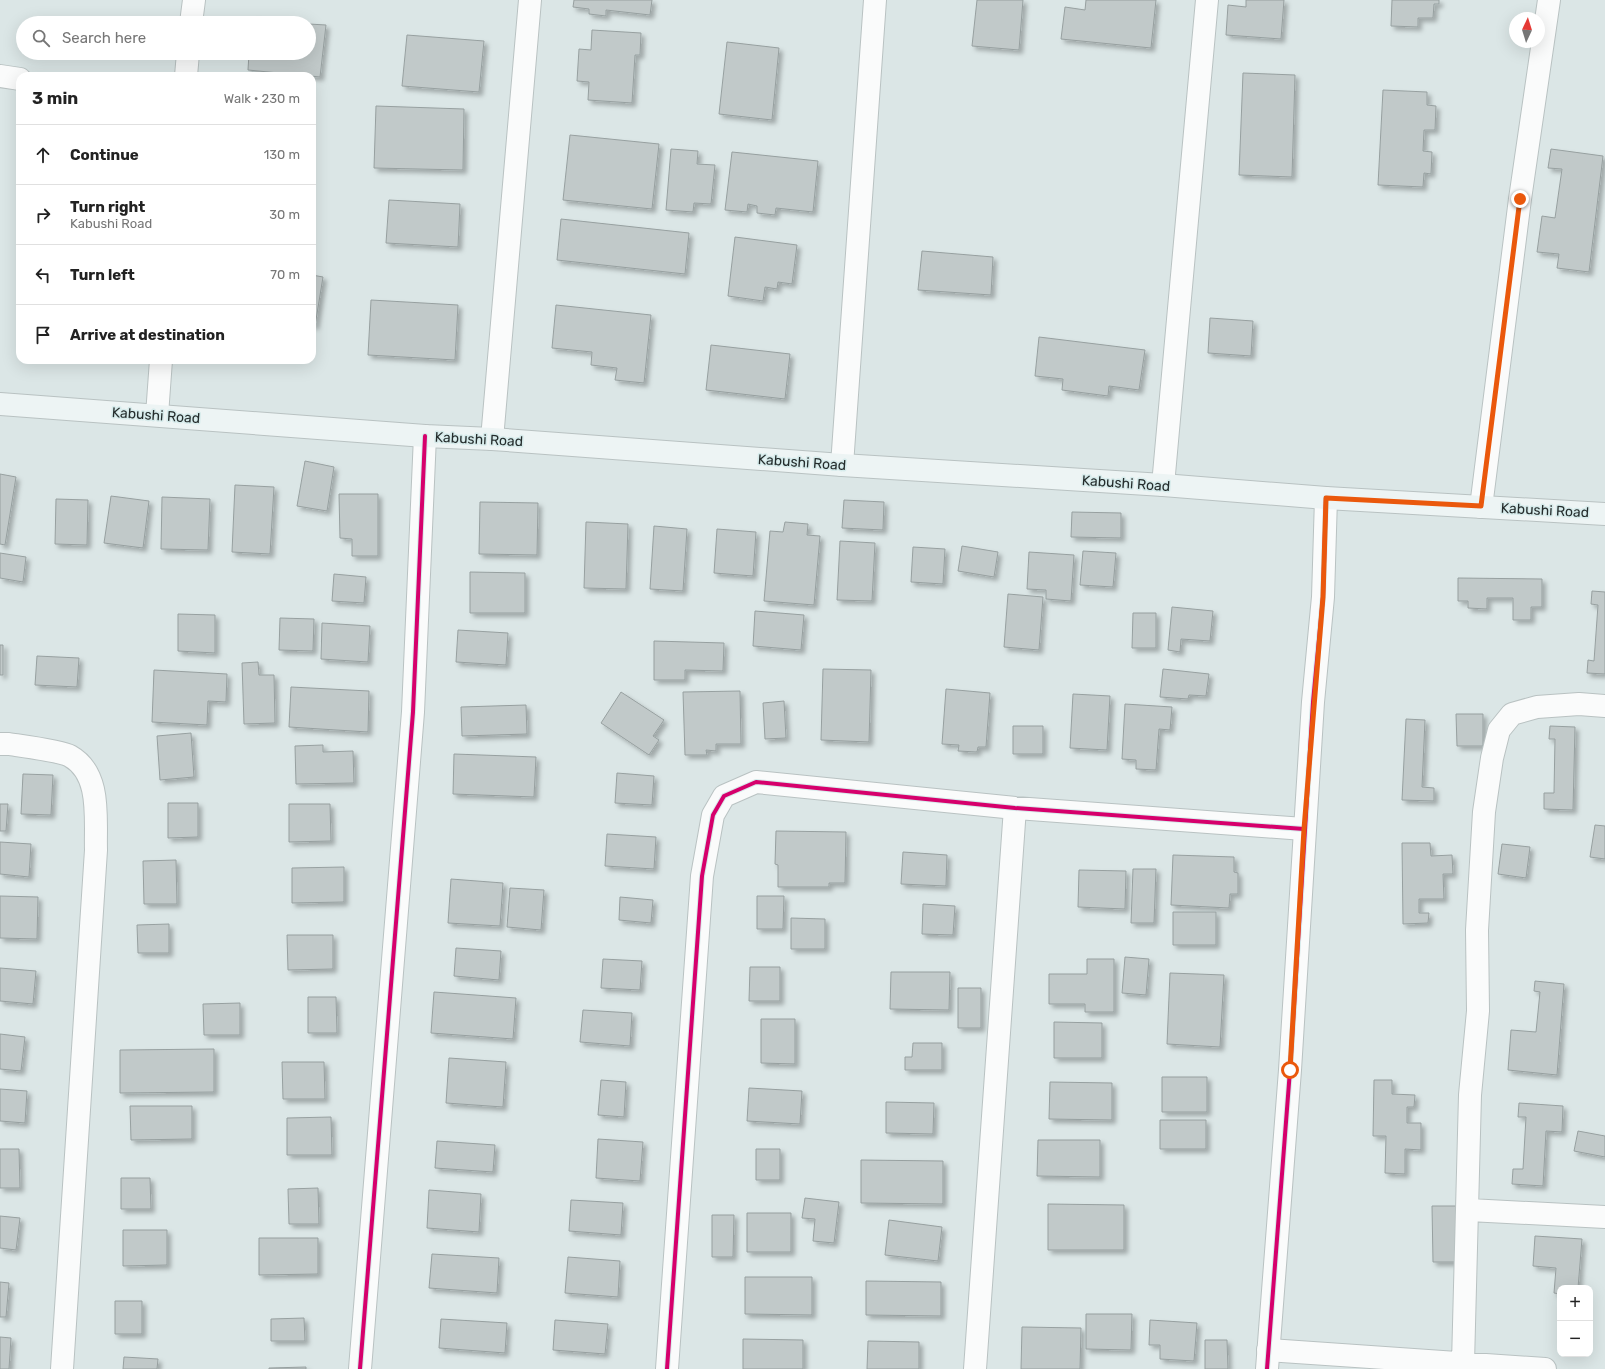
<!DOCTYPE html>
<html lang="en">
<head>
<meta charset="utf-8">
<style>
  :root { --surface:#fff; --page:#f6f6f6; --text:#222; --muted:#767676; --line:#e0e0e0 }
  body { margin:0; font-family:Rubik,sans-serif; background:var(--page); color:var(--text) }
  .controls { position:absolute; right:12px; bottom:12px; display:grid; overflow:hidden; border-radius:8px; box-shadow:0 4px 16px #0002 }
  .controls button { width:36px; height:36px; display:grid; place-items:center; padding:0; border:0; border-bottom:1px solid var(--line); background:var(--surface); color:var(--text); font:20px sans-serif }
  .compass { position:absolute; left:1509px; top:12px; width:36px; height:36px; border-radius:50%; background:var(--surface); box-shadow:0 4px 16px #0002; rotate:4deg }
  .stop { position:absolute; width:12px; height:12px; margin:-9px; border:3px solid #ea580c; border-radius:50%; background:#fff }
  .stop.end { background:#ea580c; border-color:#fff; box-shadow:0 1px 4px #0008 }
  .list { margin:0; padding:0; list-style:none }
  h2 { display:flex; justify-content:space-between; align-items:center; height:52px; margin:0; padding:0 16px; font-size:17px }
  h2 small { font-size:13px; font-weight:400; color:var(--muted) }
  .list li { display:grid; grid-template-columns:26px 1fr auto; gap:12px; align-items:center; box-sizing:border-box; height:60px; padding:0 16px; border-top:1px solid var(--line) }
  .list b { display:block; font-size:15px; white-space:nowrap }
  .list p { margin:0; font-size:13px; white-space:nowrap; color:var(--muted) }
  .list em { font-size:13px; font-style:normal; color:var(--muted) }
  .icon { flex:none; width:22px; height:22px; fill:none; stroke:currentColor; stroke-width:2; stroke-linecap:round; stroke-linejoin:round }
  .map { position:relative; flex:none; width:1605px; height:1369px; overflow:hidden }
  .search { position:absolute; background:var(--surface); box-shadow:0 4px 16px #0002; left:16px; top:16px; width:300px; height:44px; display:flex; align-items:center; gap:10px; box-sizing:border-box; padding:0 14px; border-radius:22px; color:var(--muted); font-size:15px }
  .panel { position:absolute; background:var(--surface); box-shadow:0 4px 16px #0002; left:16px; top:72px; width:300px; height:292px; border-radius:12px }
  .map>svg:first-child { display:block }
  .building { fill:#c1c9c9; stroke:#97a0a0; filter:url(#shadow) }
  .lines { fill:none; stroke-linecap:round; stroke-linejoin:round }
  .minor-casing { stroke:#b9c2c2; stroke-width:24 }
  .tertiary-casing { stroke:#b9c2c2; stroke-width:24 }
  .secondary-casing { stroke:#b9c2c2; stroke-width:24 }
  .minor { stroke:#fafbfb; stroke-width:22 }
  .tertiary { stroke:#fafbfb; stroke-width:22 }
  .secondary { stroke:#edf4f4; stroke-width:22 }
  .cycleway-casing { stroke:#d6ebeb; stroke-width:6 }
  .cycleway { stroke:#d6006c; stroke-width:4 }
  .route { stroke:#ea580c; stroke-width:5 }
  .labels { text-anchor:middle; stroke-width:3; stroke-linejoin:round; paint-order:stroke }
  .street-label { font-size:14px; fill:#242c2c; stroke:#d6ebeb }
</style>
</head>
<body>
<div class="map">
<svg width="1605" height="1369" viewBox="0 0 1605 1369">
  <defs>
    <filter id="shadow"><feDropShadow dx="3.5" dy="3.5" stdDeviation="2" flood-color="#0004"/></filter>
  </defs>
  <rect width="100%" height="100%" fill="#dbe6e6"/>
  <!-- building -->
  <path class="building" d="M574,0h78l-2,15 -44,-5v6l-17,-2v-5l-16,-2z
    M977,0h46l-4,50 -47,-4z
    M1086,0h70l-5,48 -90,-9 4,-32 20,3z
    M1246,0h38l-3,39 -55,-4 2,-30 18,2z
    M1392,0h47v4h-5l-1,14h-15v9l-27,-1z
    M253,17l51,6h-51z
    M309,24l17,1 -6,52 -72,-7 1,-17h60z
    M592,30l49,3 -1,22h-5l-3,48 -44,-3 1,-18 -12,-1 2,-32 12,1z
    M407,35l77,6 -5,51 -77,-6z
    M727,42l52,6 -7,72 -53,-6z
    M1243,73l52,2 -3,102 -53,-2z
    M1383,90l44,2v13l9,1 -1,24h-11l-1,21 9,1 -1,22 -7,-1 -1,14 -45,-2z
    M376,106l88,3 -1,61 -89,-2z
    M570,135l89,9 -7,65 -89,-9z
    M671,149l27,2 -1,13 18,1 -4,39 -17,-1 -1,9 -27,-2z
    M1551,149l52,7 -14,116 -32,-4 2,-14 -22,-2 5,-36 13,2 7,-49 -14,-1z
    M732,152l86,9 -5,51 -37,-4 -1,7 -18,-2v-7l-9,-2 -1,8 -22,-2z
    M389,200l71,4 -2,43 -72,-4z
    M561,219l128,14 -4,41 -128,-14z
    M735,237l62,8 -5,39 -14,-2 -1,7 -12,-2 -2,14 -35,-5z
    M922,251l71,6 -2,38 -73,-5z
    M312,275l11,2 -8,49 -3,-1z
    M371,300l87,5 -3,55 -87,-5z
    M556,305l95,10 -7,68 -29,-3 2,-12 -26,-3 1,-13 -40,-4z
    M1210,318l43,3 -2,35 -43,-3z
    M1039,337l106,13 -6,40 -30,-4 -1,10 -46,-6 1,-11 -28,-3z
    M711,345l79,9 -5,45 -79,-9z
    M305,461l29,6 -7,44 -30,-5z
    M0,474l16,3 -11,68 -5,-1z
    M235,485l39,2 -4,67 -38,-2z
    M339,494h39v62h-26v-17l-12,-1z
    M111,496l38,5 -6,47 -39,-5z
    M162,497l48,2 -2,51 -47,-1z
    M56,499l32,1 -1,45 -32,-1z
    M844,500l40,2 -1,28 -41,-2z
    M480,502l58,1 -1,52 -58,-1z
    M1072,512l49,1v25l-50,-1z
    M586,522l42,2 -2,65 -42,-1z
    M785,522l23,2 -1,11 13,1 -6,69 -50,-4 6,-70 13,1z
    M654,526l33,3 -4,62 -33,-2z
    M717,529l39,3 -3,44 -39,-3z
    M840,541l35,2 -3,58 -35,-1z
    M962,546l36,6 -4,25 -36,-6z
    M913,547l32,2 -2,35 -32,-2z
    M1083,551l33,2 -3,34 -33,-2z
    M1029,552l45,3 -3,46 -25,-2v-9l-19,-1z
    M0,553l26,4 -3,25 -23,-4z
    M470,572l55,1v40h-55z
    M334,574l32,3 -2,26 -32,-2z
    M1458,578l84,1v28h-11v13h-18v-22h-26v11l-19,-1v-7h-10z
    M1592,591l13,1v82l-18,-1 1,-13 6,1 4,-56 -7,-1z
    M1008,594l35,3 -4,53 -35,-3z
    M1172,607l41,4 -3,30 -29,-2 -1,13 -12,-2z
    M755,611l49,4 -3,35 -48,-4z
    M1133,613h23v35h-24z
    M178,614l37,1v38l-37,-2z
    M280,618l34,1 -1,32 -34,-1z
    M322,623l48,3 -2,36 -47,-3z
    M458,630l50,3 -2,32 -50,-3z
    M654,641l70,2 -1,28 -38,-1v10h-31z
    M0,645h3v30h-3z
    M37,656l42,2 -2,29 -42,-2z
    M258,662l1,13h15l1,48 -31,1 -2,-61z
    M823,669l48,1 -2,72 -48,-2z
    M1163,669l46,5 -3,22 -17,-1 -1,4 -28,-2z
    M154,670l73,4 -1,28 -18,-1 -1,24 -55,-3z
    M291,687l78,4 -1,41 -79,-5z
    M946,689l44,4 -4,54h-8l-1,5 -19,-1 1,-6 -17,-1z
    M740,691l1,53h-25v7l-10,-1 1,5h-22l-2,-63z
    M621,692l43,28 -11,16 6,4 -10,15 -48,-32z
    M1073,694l37,2 -3,54 -37,-2z
    M784,701l2,37 -21,1 -2,-36z
    M1125,704l47,3 -2,23 -11,-1 -3,41 -20,-1v-9l-14,-1z
    M526,705l1,29 -65,2 -1,-29z
    M1456,714h27v32h-26z
    M1406,719l19,1 -3,67 12,1v13l-32,-1z
    M1013,726h30v28h-30z
    M1550,726l25,1 -2,83 -29,-1v-16h10l1,-54h-6z
    M191,733l3,44 -34,3 -3,-44z
    M323,745v7l30,-1 1,32 -58,1 -1,-38z
    M454,754l82,3 -2,40 -81,-3z
    M617,773l37,3 -2,29 -37,-2z
    M23,774l30,1 -2,40 -30,-1z
    M168,803h30v34l-30,1z
    M0,804h8l-2,27h-6z
    M289,804h41l1,37 -42,1z
    M1595,825l10,1v33l-15,-2z
    M776,831l70,1 -1,51h-16v4h-51v-22l-3,-1z
    M607,834l49,3 -2,32 -49,-3z
    M0,842l31,2 -2,33 -29,-3z
    M1402,843h28l1,13 21,-1 1,19h-10l1,25h-25v14h10l-1,10 -25,1z
    M1502,844l28,3 -4,31 -28,-4z
    M903,852l44,3 -1,31 -45,-2z
    M1173,855l61,2v15l4,1v21h-8l-1,14 -58,-3z
    M176,860l1,44h-33l-1,-43z
    M344,867v35l-52,1v-35z
    M1133,869h23l-2,54h-23z
    M1079,870l47,1 -1,38 -47,-2z
    M451,879l52,4 -3,43 -52,-3z
    M510,888l34,2 -3,40 -34,-3z
    M0,896l38,1 -1,42 -37,-1z
    M757,896h27l-1,33h-26z
    M620,897l33,3 -2,23 -32,-3z
    M923,904l32,2 -2,29 -31,-1z
    M1173,912h43v33h-43z
    M791,918l34,1v30h-34z
    M169,924v29h-31l-1,-28z
    M287,935h46v34l-45,1z
    M456,948l45,3 -2,29 -45,-4z
    M1125,957l24,2 -3,36 -24,-2z
    M603,959l39,2 -2,29 -39,-2z
    M1087,959h27v53h-29v-8h-36v-30h38z
    M750,967h30v34h-31z
    M0,968l36,3 -3,33 -33,-3z
    M891,972h59l-1,38 -59,-1z
    M1170,973l54,2 -4,72 -53,-3z
    M1535,981l29,3 -7,91 -49,-5 3,-40 25,2 4,-40 -6,-1z
    M958,988h23v40h-23z
    M434,992l82,6 -3,41 -82,-6z
    M308,997h28l1,36h-29z
    M240,1003v32h-36l-1,-31z
    M583,1010l49,3 -2,33 -50,-4z
    M761,1019h34v45l-34,-1z
    M1054,1022l48,1v35h-48z
    M0,1034l25,3 -4,34 -21,-2z
    M913,1043h29v27h-37v-13h7z
    M214,1049v43l-94,1v-43z
    M449,1058l57,4 -3,45 -57,-4z
    M282,1062h42l1,37h-42z
    M1162,1077h45v35h-45z
    M601,1080l25,2 -2,35 -26,-2z
    M1374,1080h18v14l23,1 -1,12h-7v16h14v27l-16,-1v25l-20,-1 1,-37h-13z
    M1050,1082l62,1v37l-63,-1z
    M749,1088l53,3 -2,33 -53,-3z
    M0,1089l27,2 -2,32 -25,-2z
    M886,1102l48,1 -1,31 -47,-1z
    M1519,1103l44,3 -1,26 -16,-1 -3,55 -31,-2 1,-15h10l3,-52h-8z
    M130,1106h62v33l-61,1z
    M331,1117l1,38h-45v-37z
    M1160,1120h46v29h-46z
    M1578,1131l27,5v21l-31,-6z
    M598,1139l45,3 -3,39 -44,-3z
    M1038,1140h62v37l-63,-1z
    M437,1141l58,4 -2,27 -58,-4z
    M0,1149h19l1,39h-20z
    M756,1149h24v31h-24z
    M861,1160l82,1v43l-82,-1z
    M121,1178h29l1,31h-30z
    M318,1188l1,36h-30l-1,-35z
    M429,1190l52,4 -2,38 -52,-4z
    M805,1198l34,4 -5,41 -21,-2 2,-22 -13,-1z
    M571,1200l52,3 -2,32 -52,-4z
    M1048,1204l76,1v45h-76z
    M1432,1206h29l1,56h-29z
    M747,1213h44v39h-44z
    M712,1215h22l-1,42h-21z
    M0,1216l20,2 -4,32 -16,-2z
    M889,1220l53,7 -4,34 -53,-6z
    M123,1230h44v35l-44,1z
    M1535,1236l47,3 -4,49h-18v6l-6,-1 2,-25 -23,-2z
    M259,1238h59v36l-59,1z
    M432,1254l67,4 -2,35 -68,-5z
    M568,1257l52,4 -2,36 -53,-4z
    M745,1277h67v38l-67,-1z
    M866,1281l75,1v34l-75,-1z
    M0,1282l9,1 -3,34h-6z
    M115,1301h27v33h-27z
    M1086,1314h46l-1,36 -45,-1z
    M304,1318l1,23h-34v-22z
    M441,1319l66,4 -2,30 -66,-5z
    M555,1320l53,4 -3,30 -52,-4z
    M1150,1320l47,3 -3,38 -34,-2v-14h-11z
    M1022,1327l59,1 -1,41h-59z
    M0,1337l11,1 -2,31h-9z
    M743,1339l60,1v29h-60z
    M1205,1340h22l1,29h-23z
    M868,1341l51,1v27h-52z
    M124,1357l34,2 -1,10h-34z
    M306,1367v2h-37v-1z"/>
  <g class="lines">
    <!-- minor casing -->
    <g class="minor-casing">
      <path id="minor" d="M191,23l3,-23
        M0,76l20,3
        M186,76l2,-23
        M157,415l4,-55
        M492,439l38,-439
        M842,465l33,-465
        M1163,485l44,-485
        M1481,507l39,-308 29,-199
        M0,744h9c13,2 52,7 61,12 32,18 25,63 26,94l-34,519
        M1469,1210l136,7
        M1268,1350l277,19
        M1463,1363l7,-268 8,-84 -1,-81 7,-118 8,-54 7,-28 13,-16 25,-7 42,-3 26,2
        M360,1369l53,-657 12,-276
        M667,1369l35,-493 11,-61 11,-19 32,-14 259,26 289,21
        M975,1369l40,-561"/>
    </g>
    <!-- tertiary casing -->
    <g class="tertiary-casing">
      <path id="tertiary" d="M1267,1369l23,-299 23,-368 10,-105 3,-99"/>
    </g>
    <!-- secondary casing -->
    <g class="secondary-casing">
      <path id="secondary" d="M0,404l425,32 67,3 350,26 321,20 163,13 279,16"/>
    </g>
    <!-- minor -->
    <use href="#minor" class="minor"/>
    <!-- tertiary -->
    <use href="#tertiary" class="tertiary"/>
    <!-- secondary -->
    <use href="#secondary" class="secondary"/>
    <!-- cycleway casing -->
    <g class="cycleway-casing">
      <path id="cycleway" d="M360,1369l53,-657 12,-276
        M667,1369l35,-493 11,-61 11,-19 32,-14 259,26 289,21
        M1267,1369l23,-299 23,-368 10,-105 3,-99"/>
    </g>
    <!-- cycleway -->
    <use href="#cycleway" class="cycleway"/>
  </g>
  <g class="lines">
    <!-- route -->
    <path class="route" d="M1290,1070l14,-241 19,-232 3,-99 155,8 39,-307"/>
  </g>
  <g class="labels">
    <!-- street labels -->
    <g class="street-label">
      <text transform="translate(156 415) rotate(4)" y="5">Kabushi Road</text>
      <text transform="translate(479 439) rotate(3)" y="5">Kabushi Road</text>
      <text transform="translate(802 462) rotate(4)" y="5">Kabushi Road</text>
      <text transform="translate(1126 483) rotate(4)" y="5">Kabushi Road</text>
      <text transform="translate(1545 510) rotate(3)" y="5">Kabushi Road</text>
    </g>
  </g>
</svg>
<div class="controls">
<button>+</button>
<button>−</button>
</div>
<svg class="compass" viewBox="-18 -18 36 36"><path d="M0-13l5 13h-10z" fill="#e53935"/><path d="M0 13l5-13h-10z" fill="#767676"/></svg>
<div class="stop" style="left:1290px;top:1070px"></div>
<div class="stop end" style="left:1520px;top:199px"></div>
<div class="search"><svg class="icon" aria-label="search" viewBox="0 0 24 24"><circle cx="10" cy="10" r="6"/><path d="M15 15l6 6"/></svg>Search here</div>
<section class="panel">
<h2>3 min<small>Walk · 230 m</small></h2>
<ul class="list">
<li><svg class="icon" aria-label="ahead" viewBox="0 0 24 24"><path d="M12 20V5M6 11l6-6 6 6"/></svg><div><b>Continue</b></div><em>130 m</em></li>
<li><svg class="icon" aria-label="right" viewBox="0 0 24 24"><path d="M7 20v-9h11M14 6l5 5-5 5"/></svg><div><b>Turn right</b><p>Kabushi Road</p></div><em>30 m</em></li>
<li><svg class="icon" aria-label="left" viewBox="0 0 24 24"><path d="M17 20v-9H6M10 6l-5 5 5 5"/></svg><div><b>Turn left</b></div><em>70 m</em></li>
<li><svg class="icon" aria-label="arrive" viewBox="0 0 24 24"><path d="M6 21V4h12l-3 4 3 4H6"/></svg><div><b>Arrive at destination</b></div></li>
</ul>
</section>
</div>
</body>
</html>
